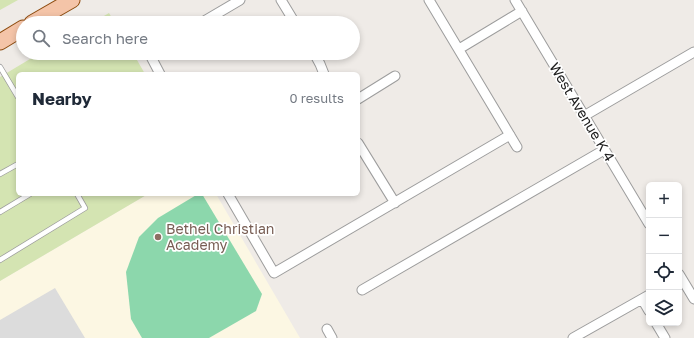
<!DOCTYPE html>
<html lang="en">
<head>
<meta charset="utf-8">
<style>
  :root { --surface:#fff; --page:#f6f6f7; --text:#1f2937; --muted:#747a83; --line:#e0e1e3 }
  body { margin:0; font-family:"Golos Text",sans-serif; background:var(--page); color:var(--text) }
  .controls { position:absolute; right:12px; bottom:12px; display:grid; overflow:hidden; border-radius:6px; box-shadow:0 2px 6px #0003 }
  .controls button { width:36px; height:36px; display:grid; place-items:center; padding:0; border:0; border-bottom:1px solid var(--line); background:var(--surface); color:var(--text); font:20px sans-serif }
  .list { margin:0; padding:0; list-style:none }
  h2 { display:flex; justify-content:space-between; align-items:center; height:52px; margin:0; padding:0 16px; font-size:17px }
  h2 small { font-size:13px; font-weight:400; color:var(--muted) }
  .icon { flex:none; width:22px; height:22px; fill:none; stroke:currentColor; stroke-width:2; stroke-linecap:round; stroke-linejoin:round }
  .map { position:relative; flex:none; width:694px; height:338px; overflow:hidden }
  .search { position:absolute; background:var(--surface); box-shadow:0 2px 6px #0003; left:16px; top:16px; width:344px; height:44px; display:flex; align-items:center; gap:10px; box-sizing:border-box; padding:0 14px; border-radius:22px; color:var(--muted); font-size:15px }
  .panel { position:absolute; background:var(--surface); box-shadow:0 2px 6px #0003; left:16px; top:72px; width:344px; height:124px; border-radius:6px }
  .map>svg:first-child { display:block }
  .education { fill:#fcf7e3 }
  .grass { fill:#d4e4b2 }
  .pitch { fill:#8cd7ac }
  .parking { fill:#dcdcdc }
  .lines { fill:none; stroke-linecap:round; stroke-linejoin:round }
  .lane-casing { stroke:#9d9d9d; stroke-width:6 }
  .street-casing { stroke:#9d9d9d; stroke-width:11 }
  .primary-casing { stroke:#8d4b0e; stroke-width:17 }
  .lane { stroke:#fff; stroke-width:4.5 }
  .street { stroke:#fff; stroke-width:9 }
  .primary { stroke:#f4c4a8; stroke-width:15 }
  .education-dot { fill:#8d6e63; stroke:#fff; stroke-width:1.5 }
  .labels { text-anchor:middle; stroke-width:3.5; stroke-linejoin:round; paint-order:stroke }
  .street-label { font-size:14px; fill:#202020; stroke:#fff }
  .education-label { font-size:14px; fill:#785e54; stroke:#fff; text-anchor:start }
</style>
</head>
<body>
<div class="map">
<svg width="694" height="338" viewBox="0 0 694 338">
  <rect width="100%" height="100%" fill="#efebe7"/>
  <!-- education -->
  <path class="education" d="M148,194h68l84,144h-300v-57z"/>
  <!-- grass -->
  <path class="grass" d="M0,0h18l-18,10z
    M109,13l6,10h-23z
    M40,53h93l12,21h-127v120h130l-148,87v-204z"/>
  <!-- pitch -->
  <path class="pitch" d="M198,194h4l60,100 -6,17 -47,27h-67l-11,-19 -5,-47 13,-35 19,-19z"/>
  <!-- parking -->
  <path class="parking" d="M55,288l30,50h-85v-18z"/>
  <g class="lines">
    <!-- lane casing -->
    <g class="lane-casing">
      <path id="lane" d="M0,67l18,30
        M0,174l18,-10
        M0,212l30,-18
        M0,260l85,-52 -8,-14"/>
    </g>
    <!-- street casing -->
    <g class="street-casing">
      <path id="street" d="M281,0l14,23
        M429,0l88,147
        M515,0l134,224
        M201,23l39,-23
        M459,49l63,-38
        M150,53h-1l11,21
        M314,53l6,11 4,10
        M358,99l37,-23
        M584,116l110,-64
        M358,143l37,60
        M228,194l46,79 236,-138
        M679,274l15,25
        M362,290l242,-140
        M642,299l7,12
        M656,323l9,15
        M327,329l5,9
        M573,338l76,-43"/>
    </g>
    <!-- primary casing -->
    <g class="primary-casing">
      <path id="primary" d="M32,23l40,-23
        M0,42l23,-14"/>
    </g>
    <!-- lane -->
    <use href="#lane" class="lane"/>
    <!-- street -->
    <use href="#street" class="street"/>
    <!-- primary -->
    <use href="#primary" class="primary"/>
  </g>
  <!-- markers -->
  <circle class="education-dot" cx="158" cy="237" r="4"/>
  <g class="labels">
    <!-- street labels -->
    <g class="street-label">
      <text transform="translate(582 112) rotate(59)" y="5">West Avenue K 4</text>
    </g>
    <!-- education labels -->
    <g class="education-label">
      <text x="166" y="234">Bethel Christian<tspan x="166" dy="16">Academy</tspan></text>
    </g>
  </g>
</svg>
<div class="controls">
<button>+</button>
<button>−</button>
<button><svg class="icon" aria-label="locate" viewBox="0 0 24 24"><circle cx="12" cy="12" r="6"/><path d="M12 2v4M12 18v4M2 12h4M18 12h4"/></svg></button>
<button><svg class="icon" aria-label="layers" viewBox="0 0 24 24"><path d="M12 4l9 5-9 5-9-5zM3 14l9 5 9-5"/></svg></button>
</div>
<div class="search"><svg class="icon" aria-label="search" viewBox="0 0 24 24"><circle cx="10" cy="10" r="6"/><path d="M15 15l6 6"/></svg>Search here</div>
<section class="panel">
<h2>Nearby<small>0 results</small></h2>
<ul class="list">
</ul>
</section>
</div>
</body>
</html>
